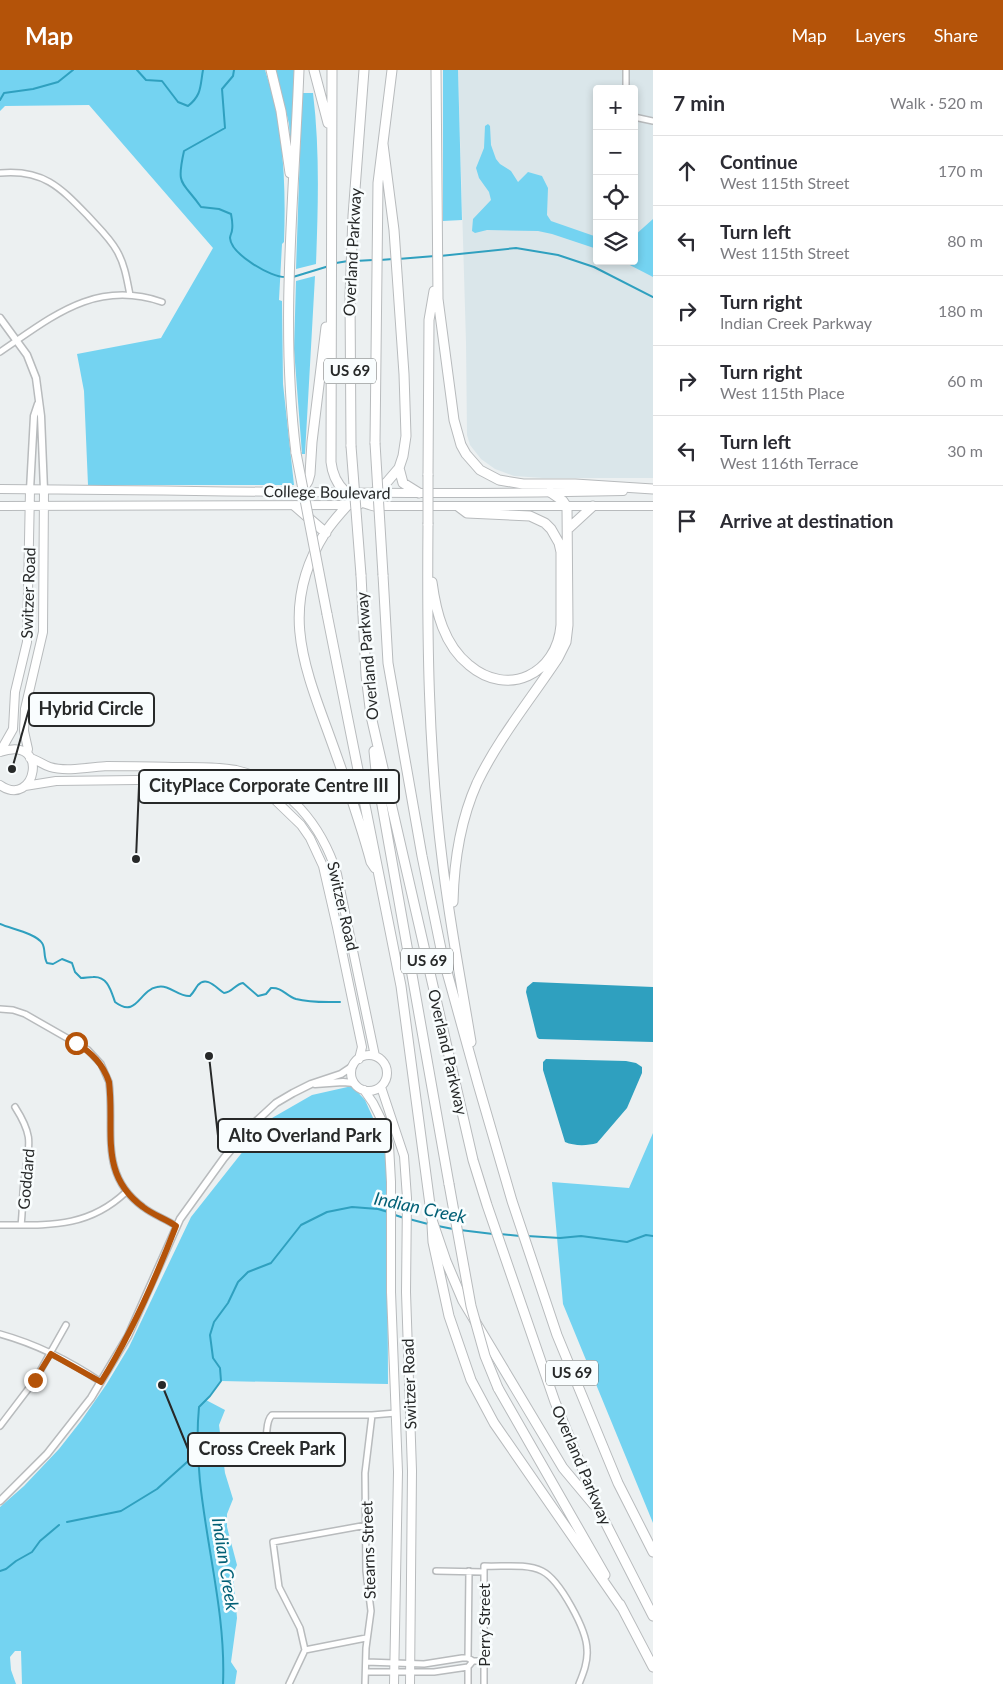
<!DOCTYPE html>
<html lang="en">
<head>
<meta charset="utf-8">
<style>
  :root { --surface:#fff; --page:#f2f2f3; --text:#2b2b33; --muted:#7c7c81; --line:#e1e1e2; --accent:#b45309 }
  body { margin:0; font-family:Lato,sans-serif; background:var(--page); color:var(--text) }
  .controls { position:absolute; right:15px; top:15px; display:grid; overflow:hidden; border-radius:5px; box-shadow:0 2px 8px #0003 }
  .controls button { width:45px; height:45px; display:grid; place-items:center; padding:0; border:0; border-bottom:1px solid var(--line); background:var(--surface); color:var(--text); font:25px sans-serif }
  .stop { position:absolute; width:15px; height:15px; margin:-11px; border:4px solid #b45309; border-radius:50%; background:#fff }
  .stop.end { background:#b45309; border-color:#fff; box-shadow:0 1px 5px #0008 }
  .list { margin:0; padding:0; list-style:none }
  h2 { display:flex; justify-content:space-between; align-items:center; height:65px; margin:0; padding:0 20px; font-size:21px }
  h2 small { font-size:16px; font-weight:400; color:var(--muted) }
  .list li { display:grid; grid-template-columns:32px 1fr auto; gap:15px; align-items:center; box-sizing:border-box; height:70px; padding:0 20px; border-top:1px solid var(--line) }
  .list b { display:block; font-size:19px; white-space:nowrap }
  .list p { margin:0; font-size:16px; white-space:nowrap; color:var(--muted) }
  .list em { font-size:16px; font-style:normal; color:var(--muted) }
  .icon { flex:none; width:28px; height:28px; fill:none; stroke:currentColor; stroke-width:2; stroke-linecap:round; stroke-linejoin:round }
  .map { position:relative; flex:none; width:653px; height:1614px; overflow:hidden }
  header { display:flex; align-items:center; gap:30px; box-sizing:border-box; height:70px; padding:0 25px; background:var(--accent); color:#fff }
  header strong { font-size:24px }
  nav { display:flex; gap:28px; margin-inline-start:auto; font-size:18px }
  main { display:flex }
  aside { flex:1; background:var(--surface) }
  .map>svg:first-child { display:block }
  .built { fill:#dae6ea; fill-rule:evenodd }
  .green { fill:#74d3f1 }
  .water { fill:#2fa0bf }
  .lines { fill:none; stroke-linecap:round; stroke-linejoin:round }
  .stream { stroke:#2fa0bf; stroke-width:2 }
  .minor-casing { stroke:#b8bbbd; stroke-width:8 }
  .tertiary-casing { stroke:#b8bbbd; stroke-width:9 }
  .secondary-casing { stroke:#b8bbbd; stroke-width:10 }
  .motorway-casing { stroke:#b8bbbd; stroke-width:11 }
  .minor { stroke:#fff; stroke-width:5 }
  .tertiary { stroke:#fff; stroke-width:6 }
  .secondary { stroke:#fff; stroke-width:8 }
  .motorway { stroke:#fff; stroke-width:9 }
  .motorway-bridge-casing { stroke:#b8bbbd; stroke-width:11; stroke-linecap:butt }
  .motorway-bridge { stroke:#fff; stroke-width:9 }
  .route { stroke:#b45309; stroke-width:6 }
  .labels { text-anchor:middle; stroke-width:5; stroke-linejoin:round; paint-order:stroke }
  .shield { fill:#f9fdfe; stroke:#666969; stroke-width:1 }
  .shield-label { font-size:15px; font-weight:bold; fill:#272929 }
  .street-label { font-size:16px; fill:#272929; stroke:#f9fdfe }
  .water-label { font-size:18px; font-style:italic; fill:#026076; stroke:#f9fdfe }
  .leader { fill:none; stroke:#272929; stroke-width:2 }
  .callout-dot { fill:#272929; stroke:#f9fdfe; stroke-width:2 }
  .callout { fill:#f9fdfe; stroke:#272929; stroke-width:2 }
  .callout-label { font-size:18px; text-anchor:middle; font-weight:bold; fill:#272929 }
</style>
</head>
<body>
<header>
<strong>Map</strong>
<nav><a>Map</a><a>Layers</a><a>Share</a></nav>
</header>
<main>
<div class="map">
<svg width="653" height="1614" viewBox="0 0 653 1614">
  <rect width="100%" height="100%" fill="#ecf0f1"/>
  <!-- built -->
  <path class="built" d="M458,0h195v408h-110l-29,-2 -19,-7 -14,-10 -11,-14 -3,-10 -1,-93zM597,19h37v172h-37z"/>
  <!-- green -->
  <path class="green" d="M0,0h265c19,55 21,115 19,172l-2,2 -3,56 3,1 1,83 11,101h-206l-4,-94 -7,-37 84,-16 52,-90 -124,-143 -84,1 -5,5z
    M276,0h18l-2,68h-2l-1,-14z
    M443,0h15l4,150 -19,1z
    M302,23h11c7,57 5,114 3,171l-20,5z
    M488,54l2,2 1,19 5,14 4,5 11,7 7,11 10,-10 14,4 6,12 -1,27 4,6 46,16v12l-45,-15 -14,-3 -51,-1 -12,3 -3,-2 1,-12 18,-19 -2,-8 -10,-14 -3,-10 8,-20 1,-22z
    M653,149v58l-31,-16h12v-25z
    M315,206l-10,178h-3l-8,-105 2,-68z
    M352,1016l13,14 22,49 1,235 -167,-3 -15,19 19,10 -6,15 6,48 8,26 -6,15v13l10,38 -4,9 4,44 -6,44 6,9 -2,13h-213l-1,-33h-6l-5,6 1,13 5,14h-16v-177l24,-21 35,-37 22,-28 25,-36 23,-38 62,-130 53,-67 28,-32 40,-23z
    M653,1063v390l-90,-219 -11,-122 77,6z"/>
  <!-- water -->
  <path class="water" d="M533,912l120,5v55l-114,-3 -2,-2 -11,-45 1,-5z
    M546,989l80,2 10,2 6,4v6l-15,35 -30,35c-10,3 -23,3 -32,-1l-22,-72v-8z"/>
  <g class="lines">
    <!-- stream -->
    <path class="stream" d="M137,0l9,10 16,1 16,21 10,4c14,-11 12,-20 15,-36
      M234,0l-1,6 -11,13 3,39 -41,23c-8,36 -2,29 17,56l18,2 12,5c1,5 2,11 1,16 0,3 -2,5 -2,8 1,16 41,40 56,39
      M0,30l4,-7 29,-4 25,-7 15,-12
      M440,186l76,-8 42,7 36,12 59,30
      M398,189l37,-3
      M380,190l13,-1
      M355,191l18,-1
      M336,193l12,-2
      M293,207l36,-11
      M0,854c11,5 35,9 42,19 4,6 1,13 5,20l6,1 9,-5 10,4 3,9 6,6c4,0 8,-1 12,-1 15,-1 18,14 22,25 22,17 24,-12 42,-15 13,-3 21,10 33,9 4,-4 5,-7 8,-11 9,-10 19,4 26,8 8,0 11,-9 19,-10l15,13 8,-2 5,-6c11,-1 15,8 25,11 15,4 29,3 44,3
      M395,1145l9,3
      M409,1149l19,5
      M438,1156l15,3
      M460,1160l33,4
      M500,1164l20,2
      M527,1166l33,2 21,-2 46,6 19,-7 7,1
      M67,1452l54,-11 36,-22 39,-35
      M0,1501l6,-2 10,-8 16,-9 8,-11 19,-16
      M223,1614c4,-93 -33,-184 -24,-277l11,-11 11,-15 -1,-13 -7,-10 -3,-23 4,-13 14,-19 10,-21 10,-10 23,-9 30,-38 26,-13 25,-5 26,2 10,3"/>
    <!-- minor casing -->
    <g class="minor-casing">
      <path id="minor" d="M626,19v-19
        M634,47l19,4
        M0,103c43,-4 60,14 88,43 10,11 22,22 29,35 8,14 10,29 13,44
        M0,282c52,-35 95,-73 162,-50
        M0,939l13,1 12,4 63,36 13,14 8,18c6,48 -11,92 34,125 10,8 23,12 33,19
        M15,1037c21,33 13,39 9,75 -2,14 -1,28 -3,43
        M0,1155c49,0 88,3 126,-33
        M0,1264c36,10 70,27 101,48
        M0,1356l35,-46 31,-55
        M267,1390c0,-12 -3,-38 5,-45h100l24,-2
        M436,1501l48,1
        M305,1580l61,-12
        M468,1588l1,-87
        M366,1592l58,2 38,-6h6l5,3h11
        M366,1602h68l34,-5 5,-6
        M289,1614l16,-34 -5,-22 -21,-41 -6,-45 94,-17
        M365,1614l1,-36 5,-37 -5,-40 -1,-98 7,-58
        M468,1614v-17
        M484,1614v-118c18,1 42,-3 58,5 18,9 45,59 45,79 1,12 -4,24 -8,34"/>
    </g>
    <!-- tertiary casing -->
    <g class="tertiary-casing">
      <path id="tertiary" d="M0,248l27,37 9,23 5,38 3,74
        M30,420l4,-74 4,-12
        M315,1014l28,-2 11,1
        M0,1431l47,-47 44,-56 37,-62 52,-117 44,-61 27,-32 25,-23 17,-10 18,-9 30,-10 12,-8"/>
    </g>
    <!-- secondary casing -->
    <g class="secondary-casing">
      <path id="secondary" d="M0,419c208,1 415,7 623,2
        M0,436l350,-1
        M374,436h279
        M0,682l13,-23 2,-37 12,-50 3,-152
        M0,682c51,-18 36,58 0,33
        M27,683l1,-4 -4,-18 1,-22 18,-77 1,-142
        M30,688c8,2 13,7 20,9 16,5 41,0 57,-1 22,0 43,0 65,1 21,0 43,-1 64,3 52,12 86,56 101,104l38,182
        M25,716l31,-5 160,-2 31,6 27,14 27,26 9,13 13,28 14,61 25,120 -3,12
        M351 1003a18 18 0 1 1 36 0a18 18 0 1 1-36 0Z
        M381,1017l23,69 3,42 -1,94 6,179 -2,213
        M364,1020l9,13 10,20 6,22 2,37v110l7,180 -4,212"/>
    </g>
    <!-- motorway casing -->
    <g class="motorway-casing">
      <path id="motorway" d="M271,0l10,41 9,62
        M314,0l14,53
        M332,0l-1,392c3,27 22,40 48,45
        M436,0l2,229 16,121 7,25 5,9 14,16 19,10 24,4h52l78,5
        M375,373l3,-260 14,-113
        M351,376l-1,-150 3,-80 11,-146
        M296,383c-16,-127 -2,-255 3,-383
        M399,398l4,15 16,10
        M428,405l1,-155 5,-29
        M301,422l7,-11 2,-7 2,-32 14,-115
        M357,425c-11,12 -23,24 -32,38 -44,70 -24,126 2,196 16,44 32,88 44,133l4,6
        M358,435l29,-23 12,-14 4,-12 3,-20 -2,-62 -10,-144 -11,-86
        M295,436l31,27
        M428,454c-1,111 0,223 14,334 7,62 19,123 29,184
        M568,459l25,-23
        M361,505l5,100 5,41 102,444 14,45 68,197 46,112 52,102
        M383,505l5,88 34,193 20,98 36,130 34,117 45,134 61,148 35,69
        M432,512c4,30 12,63 37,83 39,33 88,9 92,-40v-73l-2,-9 -8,-14 -6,-6 -15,-7 -63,-3 -8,-6
        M327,544l74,372 31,234 14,41 17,40 100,167 31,37
        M374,681l2,20 73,413
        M453,832c1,-41 7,-81 24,-119 21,-44 54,-84 81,-125l8,-16 2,-17 -1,-118 -4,-6 -13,-9
        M432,1155l1,17 16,74 22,64 23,43 128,185
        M498,1318l107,187
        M620,1534l33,63"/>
    </g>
    <!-- minor -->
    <use href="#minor" class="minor"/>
    <!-- tertiary -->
    <use href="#tertiary" class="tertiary"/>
    <!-- secondary -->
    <use href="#secondary" class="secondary"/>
    <!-- motorway -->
    <use href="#motorway" class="motorway"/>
    <!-- motorway-bridge casing -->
    <g class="motorway-bridge-casing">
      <path id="motorway-bridge" d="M375,373l8,132
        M351,376l10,129
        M296,383l31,161
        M428,405v49
        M449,1114l22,122 14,50 13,32"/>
    </g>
    <!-- motorway-bridge -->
    <use href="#motorway-bridge" class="motorway-bridge"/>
  </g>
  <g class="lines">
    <!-- route -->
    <path class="route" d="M35,1310l16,-26 50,28c31,-49 54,-102 75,-156 -10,-7 -23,-11 -33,-19 -45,-33 -28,-77 -34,-125 -6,-18 -17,-29 -33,-39"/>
  </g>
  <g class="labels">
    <!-- shield labels -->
    <g class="shield">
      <rect x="324" y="288.5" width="52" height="25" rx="4"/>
      <rect x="401" y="878.5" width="52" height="25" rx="4"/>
      <rect x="546" y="1290.5" width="52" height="25" rx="4"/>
    </g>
    <g class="shield-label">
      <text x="350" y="306">US 69</text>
      <text x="427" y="896">US 69</text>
      <text x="572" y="1308">US 69</text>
    </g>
    <!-- street labels -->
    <g class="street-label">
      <text transform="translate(352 182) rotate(-87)" y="6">Overland Parkway</text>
      <text transform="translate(327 422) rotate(1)" y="6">College Boulevard</text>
      <text transform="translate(28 523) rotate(-88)" y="6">Switzer Road</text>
      <text transform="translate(367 586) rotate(-95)" y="6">Overland Parkway</text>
      <text transform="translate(343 836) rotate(77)" y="6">Switzer Road</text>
      <text transform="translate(448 982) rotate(77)" y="6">Overland Parkway</text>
      <text transform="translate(26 1109) rotate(-85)" y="6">Goddard</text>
      <text transform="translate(409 1314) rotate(-92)" y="6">Switzer Road</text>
      <text transform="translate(582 1395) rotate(67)" y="6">Overland Parkway</text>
      <text transform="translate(368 1480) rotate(-92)" y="6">Stearns Street</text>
      <text transform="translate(484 1555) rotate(-90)" y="6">Perry Street</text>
    </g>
    <!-- water labels -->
    <g class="water-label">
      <text transform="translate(420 1138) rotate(12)" y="6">Indian Creek</text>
      <text transform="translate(225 1494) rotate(81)" y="6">Indian Creek</text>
    </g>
  </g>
  <!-- callouts -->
  <path class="leader" d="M12 699L29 639M136 789L139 716M209 986L218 1066M162 1315L188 1379"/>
  <g class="callout-dot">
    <circle cx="12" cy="699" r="5"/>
    <circle cx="136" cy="789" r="5"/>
    <circle cx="209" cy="986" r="5"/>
    <circle cx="162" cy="1315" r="5"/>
  </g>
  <g class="callout">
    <rect x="29" y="623" width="125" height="33" rx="5"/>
    <rect x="139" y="700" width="260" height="33" rx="5"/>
    <rect x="218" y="1049" width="173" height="33" rx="5"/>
    <rect x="188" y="1363" width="157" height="33" rx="5"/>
  </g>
  <g class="callout-label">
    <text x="91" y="645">Hybrid Circle</text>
    <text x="269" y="722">CityPlace Corporate Centre III</text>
    <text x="305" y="1072">Alto Overland Park</text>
    <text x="267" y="1385">Cross Creek Park</text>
  </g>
</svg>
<div class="controls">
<button>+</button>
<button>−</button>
<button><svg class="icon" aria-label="locate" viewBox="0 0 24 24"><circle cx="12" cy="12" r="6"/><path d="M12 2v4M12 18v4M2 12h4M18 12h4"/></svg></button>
<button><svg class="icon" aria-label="layers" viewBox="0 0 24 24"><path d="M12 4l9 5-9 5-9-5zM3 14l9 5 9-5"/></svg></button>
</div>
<div class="stop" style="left:76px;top:973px"></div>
<div class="stop end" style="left:35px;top:1310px"></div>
</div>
<aside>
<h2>7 min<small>Walk · 520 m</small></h2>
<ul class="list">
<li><svg class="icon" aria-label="ahead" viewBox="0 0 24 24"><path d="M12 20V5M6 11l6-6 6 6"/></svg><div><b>Continue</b><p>West 115th Street</p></div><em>170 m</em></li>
<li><svg class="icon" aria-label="left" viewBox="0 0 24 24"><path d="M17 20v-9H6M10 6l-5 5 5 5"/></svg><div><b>Turn left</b><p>West 115th Street</p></div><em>80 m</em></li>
<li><svg class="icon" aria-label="right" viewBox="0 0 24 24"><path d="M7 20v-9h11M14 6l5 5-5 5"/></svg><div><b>Turn right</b><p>Indian Creek Parkway</p></div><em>180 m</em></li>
<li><svg class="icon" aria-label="right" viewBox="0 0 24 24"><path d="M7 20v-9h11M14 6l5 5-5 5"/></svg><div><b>Turn right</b><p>West 115th Place</p></div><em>60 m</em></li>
<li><svg class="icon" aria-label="left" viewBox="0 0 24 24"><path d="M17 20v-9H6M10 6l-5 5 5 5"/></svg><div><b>Turn left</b><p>West 116th Terrace</p></div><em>30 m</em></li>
<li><svg class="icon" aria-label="arrive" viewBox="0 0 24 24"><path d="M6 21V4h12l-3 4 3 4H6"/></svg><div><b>Arrive at destination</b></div></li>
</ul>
</aside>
</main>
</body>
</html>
